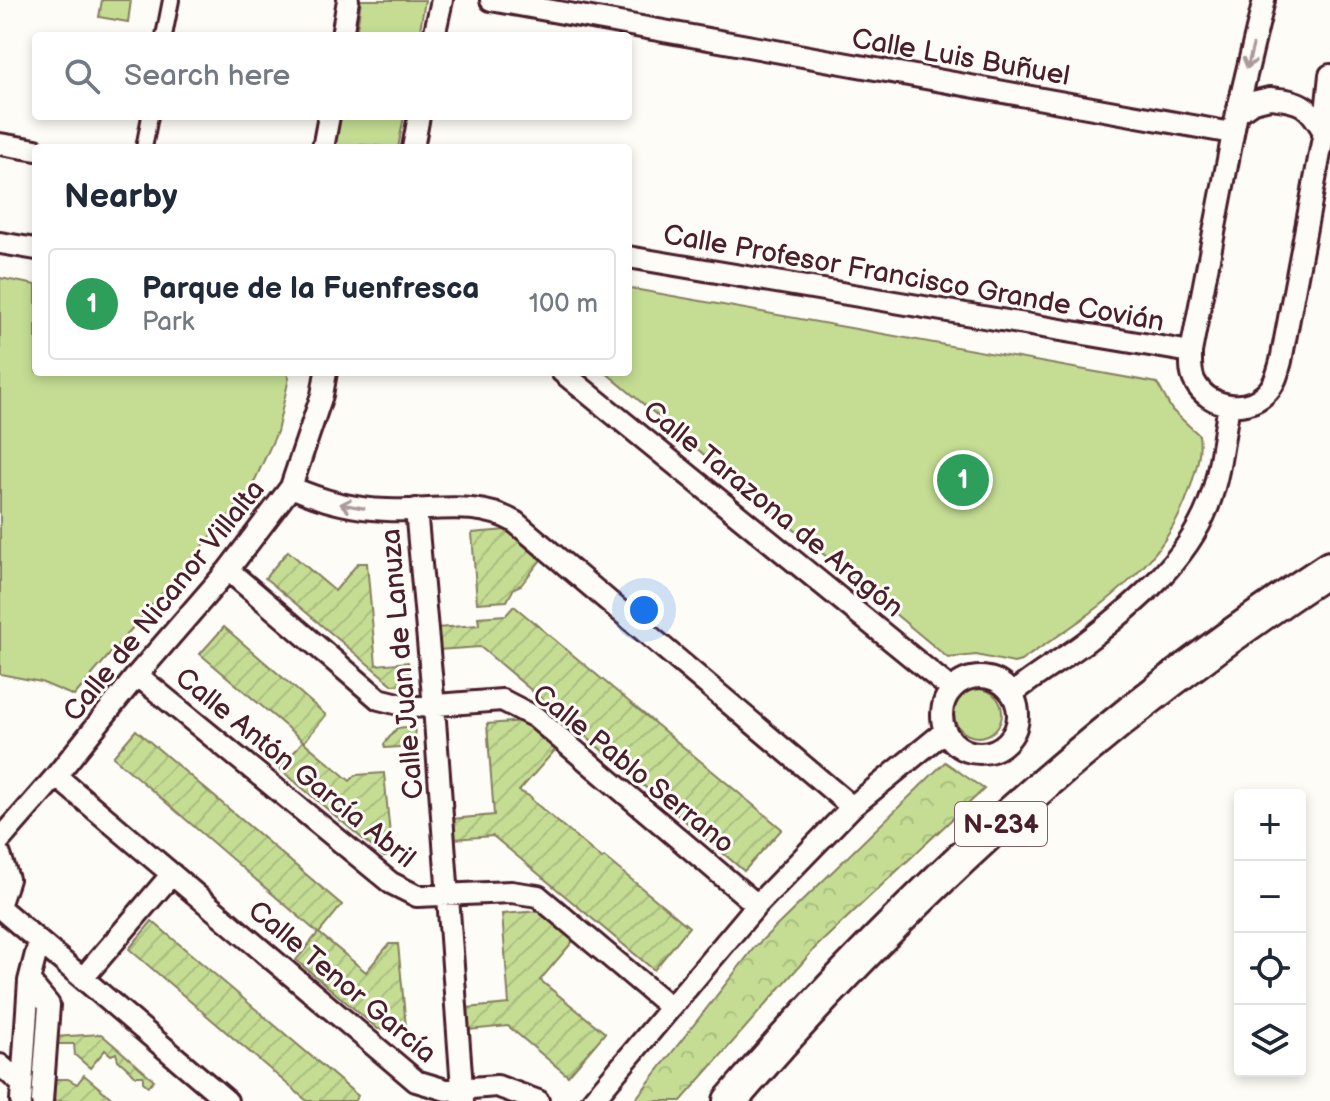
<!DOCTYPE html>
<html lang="en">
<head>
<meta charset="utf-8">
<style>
  :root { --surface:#fff; --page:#f2f2f3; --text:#1f2937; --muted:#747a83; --line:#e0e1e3; --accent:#0f766e }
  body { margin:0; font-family:"Balsamiq Sans",sans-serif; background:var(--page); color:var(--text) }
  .controls { position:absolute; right:24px; bottom:24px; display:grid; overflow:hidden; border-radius:8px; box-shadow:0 4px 12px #0003 }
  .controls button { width:72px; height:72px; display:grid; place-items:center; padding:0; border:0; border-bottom:2px solid var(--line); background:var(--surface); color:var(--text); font:40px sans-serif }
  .you { position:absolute; left:644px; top:610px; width:28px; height:28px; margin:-20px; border:6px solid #fff; border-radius:50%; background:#1a73e8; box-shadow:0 0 0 12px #1a73e833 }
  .badge { display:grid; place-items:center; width:52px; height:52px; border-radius:50%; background:var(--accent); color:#fff; font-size:26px; font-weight:700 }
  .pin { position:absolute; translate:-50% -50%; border:4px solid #fff; box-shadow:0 2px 8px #0006 }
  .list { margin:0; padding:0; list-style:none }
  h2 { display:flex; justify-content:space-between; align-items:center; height:104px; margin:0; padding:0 32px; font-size:34px }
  h2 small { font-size:26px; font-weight:400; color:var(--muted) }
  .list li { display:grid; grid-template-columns:52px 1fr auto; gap:24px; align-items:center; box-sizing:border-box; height:112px; margin:0 16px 16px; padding:0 16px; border:2px solid var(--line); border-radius:8px }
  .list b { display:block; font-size:30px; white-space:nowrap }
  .list p { margin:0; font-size:26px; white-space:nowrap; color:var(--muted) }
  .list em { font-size:26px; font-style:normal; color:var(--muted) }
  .icon { flex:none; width:44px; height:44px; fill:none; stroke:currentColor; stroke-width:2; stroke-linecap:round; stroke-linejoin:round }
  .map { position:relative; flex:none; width:1330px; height:1101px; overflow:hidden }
  .search { position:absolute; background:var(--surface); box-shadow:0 4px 12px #0003; left:32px; top:32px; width:600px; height:88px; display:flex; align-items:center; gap:20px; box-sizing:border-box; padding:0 28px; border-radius:8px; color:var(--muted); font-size:30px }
  .panel { position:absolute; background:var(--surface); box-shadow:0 4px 12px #0003; left:32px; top:144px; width:600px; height:232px; border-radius:8px }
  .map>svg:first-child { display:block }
  .green { fill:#c4dd93; stroke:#877e5f; stroke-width:2 }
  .forest { fill:url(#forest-crowns); stroke:#877e5f; stroke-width:2 }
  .garden { fill:url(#garden-furrows); stroke:#877e5f; stroke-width:2 }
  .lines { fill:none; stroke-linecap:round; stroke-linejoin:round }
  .pedestrian-casing { stroke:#4a1f2b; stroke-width:20 }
  .minor-casing { stroke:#4a1f2b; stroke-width:26 }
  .trunk-casing { stroke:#4a1f2b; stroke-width:38 }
  .pedestrian { stroke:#fdfcf7; stroke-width:14 }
  .minor { stroke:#fdfcf7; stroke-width:20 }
  .trunk { stroke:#fdfcf7; stroke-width:32 }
  .oneway { stroke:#ac999b }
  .labels { text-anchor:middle; stroke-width:6; stroke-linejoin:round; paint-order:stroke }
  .shield { fill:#fdfcf7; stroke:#806168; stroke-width:2 }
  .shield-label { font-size:26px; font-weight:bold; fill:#4a1f2b }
  .street-label { font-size:28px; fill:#4a1f2b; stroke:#fdfcf7 }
</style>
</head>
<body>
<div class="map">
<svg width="1330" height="1101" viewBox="0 0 1330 1101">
  <defs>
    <pattern id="forest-crowns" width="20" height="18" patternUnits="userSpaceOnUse" patternTransform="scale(2)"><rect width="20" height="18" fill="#c4dd93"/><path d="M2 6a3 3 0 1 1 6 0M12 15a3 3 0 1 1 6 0" fill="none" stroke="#aabd7f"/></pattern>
    <pattern id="garden-furrows" width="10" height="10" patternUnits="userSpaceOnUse" patternTransform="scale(2)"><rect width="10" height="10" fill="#c4dd93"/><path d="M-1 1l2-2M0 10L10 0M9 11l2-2" fill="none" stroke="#aabd7f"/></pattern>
  </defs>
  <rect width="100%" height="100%" fill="#fdfcf7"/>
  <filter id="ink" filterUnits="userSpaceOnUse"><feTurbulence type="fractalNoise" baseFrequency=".0125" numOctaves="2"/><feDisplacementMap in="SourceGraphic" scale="16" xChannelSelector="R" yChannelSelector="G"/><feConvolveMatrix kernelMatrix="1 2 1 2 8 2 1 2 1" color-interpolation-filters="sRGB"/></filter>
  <g filter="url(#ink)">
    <!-- green -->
    <path class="green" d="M102,0h29l-3,22 -29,-5z
      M361,0h64l-6,36h-63z
      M340,116h64l-6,32 -36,-3 -27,2z
      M0,278l36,7v87h250l3,6 -12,54 -27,59 -176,205 -33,-14 -41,-8z
      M628,288l529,95 15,27 27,25c3,19 -4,37 -9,54 -28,84 -101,125 -169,172l-7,2 -38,-8 -28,3 -343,-286h23z
      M954 713a24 24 0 1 1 48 0a24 24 0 1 1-48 0Z"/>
    <!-- forest -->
    <path class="forest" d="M945,762l39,27 -168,158 -135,154h-47l120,-153z"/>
    <!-- garden -->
    <path class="garden" d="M506,530l35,30 -20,25 -7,3 -7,13 -30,2 -5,-70z
      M288,551l47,40 23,-28h9l9,102 32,-3 2,23h-17l-128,-107z
      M514,606l268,223 -38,42 -259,-220 -5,-4 -42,3 -2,-22 43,-3 -1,-8 28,-2z
      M224,627l102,88 -22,27 46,39 6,-6 28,-2 8,83 -8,1 -104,-88 23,-28 -103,-87z
      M524,721l32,28 -37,42 12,6 2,4 69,58 2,-2 85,70 -35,43 -161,-134 -39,3 -2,-20 42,-4 -7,-91z
      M414,726l2,20 -31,2 -1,-4 13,-16z
      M136,730l206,175 -23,28 47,39 23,-28h9l8,83 -28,2 -82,-69 22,-27 -205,-176z
      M540,911l34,29 -34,40 65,53 -37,43 -60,-50 -39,4 -2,-22 42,-4 -7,-90z
      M152,921l206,175 -4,5h-47l-178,-152z
      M101,1034l53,46 -6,6 -5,-4v-6h-7l-18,-16 -2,-7 -5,2 -6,-5 -15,18 -15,-13 -1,-11h-21l1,-7z
      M84,1075l31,26h-61l-4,-3 1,-19h17l9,5z"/>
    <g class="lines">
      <!-- pedestrian casing -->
      <g class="pedestrian-casing">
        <path id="pedestrian" d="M164,36l7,-36
          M144,148l6,-32"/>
      </g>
      <!-- minor casing -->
      <g class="minor-casing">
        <path id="minor" d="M491,0l741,133
          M342,36l6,-36
          M434,36l8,-36
          M1270,98c31,3 38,6 54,34l-43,229c-3,11 -6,25 -16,33 -20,19 -57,13 -70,-12 -5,-9 -4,-20 -4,-30l46,-239 16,-11z
          M1237,113l27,-113
          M1324,132l6,-57
          M0,144l36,6
          M323,148l6,-32
          M413,148l6,-32
          M0,243l36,6
          M628,257l563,95
          M562,372l389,317
          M291,487c31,14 62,22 96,23 42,2 89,-11 128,12l337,285
          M416,509l18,198 29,394
          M228,570l151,129 32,8 91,-7 33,17 222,188
          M137,675l254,208 26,13 94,-4 27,4 132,111
          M942 715a38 38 0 1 1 76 0a38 38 0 1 1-76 0Z
          M1012,694c24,-20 50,-34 75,-53 46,-35 99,-79 121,-135 12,-31 15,-68 21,-101
          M56,776l360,305 30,9 51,-4 41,15
          M0,840l56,-64 81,-101 91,-105 63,-83 31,-92 4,-23
          M0,855l8,24 -8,24
          M0,908l227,193
          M83,978l89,-104
          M29,981l20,24 -7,96
          M0,1065l22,19
          M21,1101l8,-120 10,-39
          M592,1101l165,-196 95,-98 93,-76"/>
      </g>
      <!-- trunk casing -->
      <g class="trunk-casing">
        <path id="trunk" d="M730,1101c174,-203 376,-387 600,-533"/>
      </g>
      <!-- pedestrian -->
      <use href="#pedestrian" class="pedestrian"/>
      <!-- minor -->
      <use href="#minor" class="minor"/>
      <!-- trunk -->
      <use href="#trunk" class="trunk"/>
    </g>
    <!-- one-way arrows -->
    <defs><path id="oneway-shaft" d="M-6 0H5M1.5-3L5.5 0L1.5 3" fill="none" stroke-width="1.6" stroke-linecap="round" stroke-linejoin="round" transform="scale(2)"/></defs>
    <g class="oneway">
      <use href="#oneway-shaft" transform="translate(1250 57) rotate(104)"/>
      <use href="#oneway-shaft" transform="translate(352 506) rotate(-170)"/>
    </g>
  </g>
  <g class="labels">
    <!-- shield labels -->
    <rect class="shield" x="955" y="802" width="92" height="44" rx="6"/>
    <g class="shield-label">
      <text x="1001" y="833">N-234</text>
    </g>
    <!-- street labels -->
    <g class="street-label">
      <text transform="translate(961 56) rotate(10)" y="10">Calle Luis Buñuel</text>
      <text transform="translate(914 277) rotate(10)" y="10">Calle Profesor Francisco Grande Covián</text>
      <text transform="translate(774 508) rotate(39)" y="10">Calle Tarazona de Aragón</text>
      <text transform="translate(163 600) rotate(-51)" y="10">Calle de Nicanor Villalta</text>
      <text transform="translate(401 664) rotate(-95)" y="10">Calle Juan de Lanuza</text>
      <text transform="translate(296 767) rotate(39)" y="10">Calle Antón García Abril</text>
      <text transform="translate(634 768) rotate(39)" y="10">Calle Pablo Serrano</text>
      <text transform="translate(343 981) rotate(40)" y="10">Calle Tenor García</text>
    </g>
  </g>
</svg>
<div class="controls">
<button>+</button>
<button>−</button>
<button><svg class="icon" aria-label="locate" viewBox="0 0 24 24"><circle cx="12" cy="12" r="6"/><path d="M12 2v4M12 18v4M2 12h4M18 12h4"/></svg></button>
<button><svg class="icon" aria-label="layers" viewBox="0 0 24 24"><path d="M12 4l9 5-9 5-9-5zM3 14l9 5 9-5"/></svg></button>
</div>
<div class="you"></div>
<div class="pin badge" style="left:963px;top:480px;background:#2e9e5b">1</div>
<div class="search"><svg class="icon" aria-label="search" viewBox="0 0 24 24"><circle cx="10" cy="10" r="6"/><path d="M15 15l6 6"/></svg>Search here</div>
<section class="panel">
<h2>Nearby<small></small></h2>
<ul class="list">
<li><span class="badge" style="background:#2e9e5b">1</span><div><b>Parque de la Fuenfresca</b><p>Park</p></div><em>100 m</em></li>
</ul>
</section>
</div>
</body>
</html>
